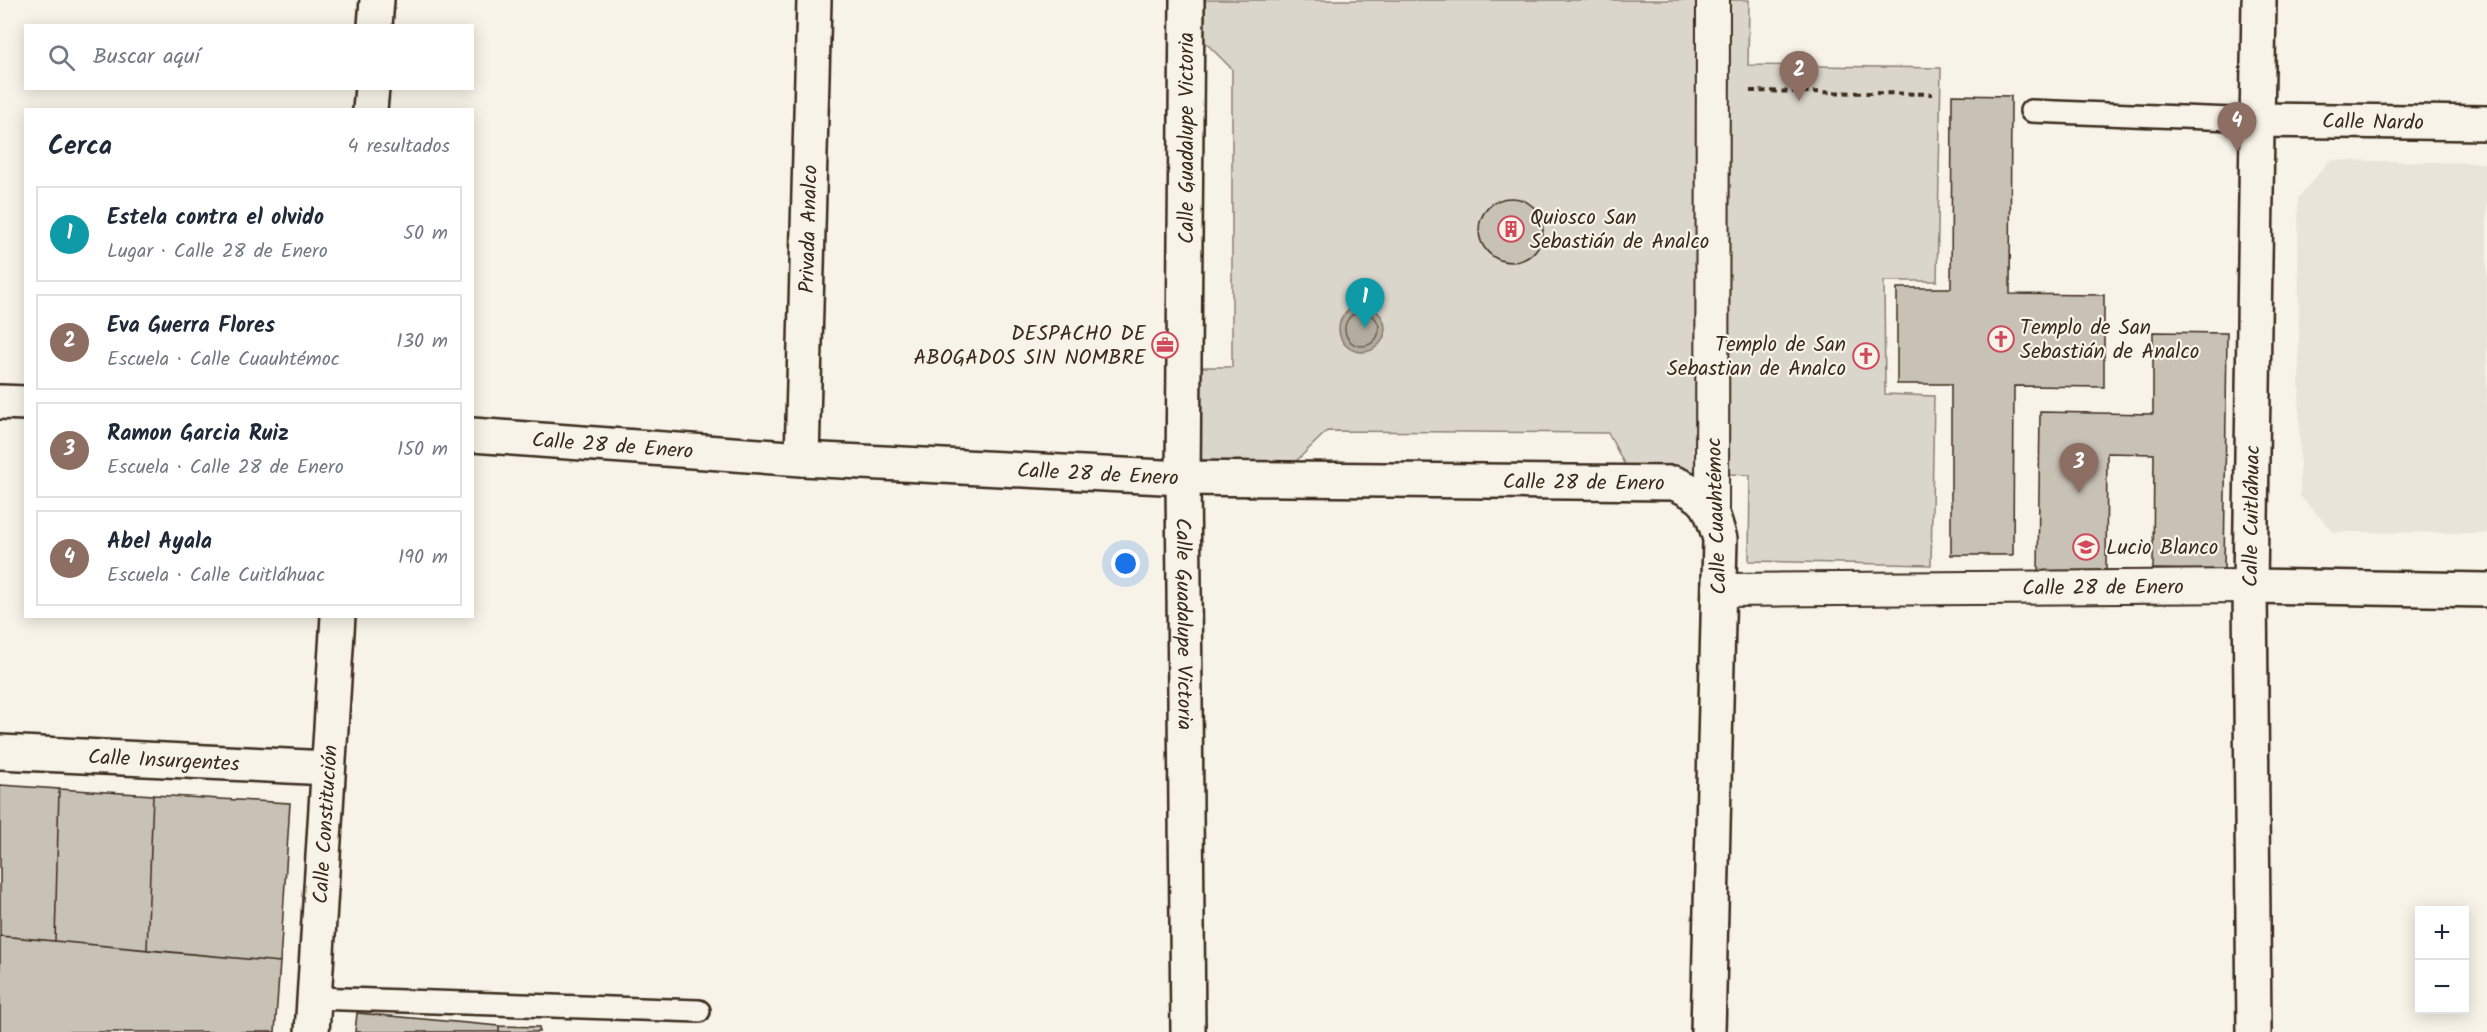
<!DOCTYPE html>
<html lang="es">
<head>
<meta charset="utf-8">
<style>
  :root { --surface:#fff; --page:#f2f2f3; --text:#1f2937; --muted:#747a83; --line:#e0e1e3; --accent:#d1495b }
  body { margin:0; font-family:Kalam,sans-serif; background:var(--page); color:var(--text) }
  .controls { position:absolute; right:18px; bottom:18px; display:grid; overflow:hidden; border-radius:0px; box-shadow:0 3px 15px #0003 }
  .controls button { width:54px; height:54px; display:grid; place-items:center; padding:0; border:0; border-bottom:2px solid var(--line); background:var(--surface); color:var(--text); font:30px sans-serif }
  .you { position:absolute; left:1126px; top:564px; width:21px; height:21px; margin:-15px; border:4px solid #fff; border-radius:50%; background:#1a73e8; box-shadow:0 0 0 9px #1a73e833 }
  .badge { display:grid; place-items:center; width:39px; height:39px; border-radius:50%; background:var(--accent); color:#fff; font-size:20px; font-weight:700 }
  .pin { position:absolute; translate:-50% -50px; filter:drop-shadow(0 2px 3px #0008) }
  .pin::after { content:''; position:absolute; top:32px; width:21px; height:18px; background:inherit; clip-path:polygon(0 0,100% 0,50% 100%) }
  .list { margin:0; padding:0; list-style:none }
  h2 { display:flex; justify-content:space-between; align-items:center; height:78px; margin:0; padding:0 24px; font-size:26px }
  h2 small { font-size:20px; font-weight:400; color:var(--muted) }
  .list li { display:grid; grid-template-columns:39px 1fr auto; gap:18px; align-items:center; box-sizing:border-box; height:96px; margin:0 12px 12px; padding:0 12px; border:2px solid var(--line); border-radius:0px }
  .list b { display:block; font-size:22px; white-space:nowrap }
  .list p { margin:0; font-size:20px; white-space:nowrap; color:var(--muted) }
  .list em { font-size:20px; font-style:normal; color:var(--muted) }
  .icon { flex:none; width:33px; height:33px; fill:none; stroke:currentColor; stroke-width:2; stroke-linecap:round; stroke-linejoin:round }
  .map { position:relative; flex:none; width:2487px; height:1032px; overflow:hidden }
  .search { position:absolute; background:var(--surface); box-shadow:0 3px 15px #0003; left:24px; top:24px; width:450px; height:66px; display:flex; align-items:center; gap:15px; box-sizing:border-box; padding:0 21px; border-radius:0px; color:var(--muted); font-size:22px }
  .panel { position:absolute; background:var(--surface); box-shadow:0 3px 15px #0003; left:24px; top:108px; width:450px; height:510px; border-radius:0px }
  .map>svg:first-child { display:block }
  .built { fill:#e9e4d9 }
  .green { fill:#dbd6cb; stroke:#8b8074; stroke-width:1.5 }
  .water { fill:#b4aca0; stroke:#84786c; stroke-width:1.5 }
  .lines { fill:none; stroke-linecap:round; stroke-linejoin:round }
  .shore { stroke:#6b5e52; stroke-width:1.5 }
  .building { fill:#c8c1b6; stroke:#3b2a1e; stroke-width:1.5 }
  .service-casing { stroke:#3b2a1e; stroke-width:26 }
  .pedestrian-casing { stroke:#3b2a1e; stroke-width:36 }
  .minor-casing { stroke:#3b2a1e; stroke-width:38 }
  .path { stroke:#3b2a1e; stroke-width:4; stroke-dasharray:6 4.5; stroke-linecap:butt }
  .service { stroke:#f7f3e8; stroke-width:21 }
  .pedestrian { stroke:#f7f3e8; stroke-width:32 }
  .minor { stroke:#f7f3e8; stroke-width:33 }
  .labels { text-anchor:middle; stroke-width:4.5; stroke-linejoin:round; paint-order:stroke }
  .street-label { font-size:21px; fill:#3b2a1e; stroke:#f7f3e8 }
  .poi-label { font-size:21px; fill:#3b2a1e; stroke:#f7f3e8; text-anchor:start }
</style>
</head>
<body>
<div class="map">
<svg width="2487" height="1032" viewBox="0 0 2487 1032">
  <rect width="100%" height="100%" fill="#f7f3e8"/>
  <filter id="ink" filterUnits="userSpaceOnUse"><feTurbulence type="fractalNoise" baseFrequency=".0167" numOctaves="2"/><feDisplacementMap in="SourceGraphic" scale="12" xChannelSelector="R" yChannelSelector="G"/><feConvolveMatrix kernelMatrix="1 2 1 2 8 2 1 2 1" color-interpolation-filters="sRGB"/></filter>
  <g filter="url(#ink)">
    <!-- built -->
    <path class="built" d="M2330,160l157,3v370l-153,-1 -34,-36 -2,-298z"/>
    <!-- green -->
    <path class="green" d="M1196,0h553l-1,65 193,3 -4,213h-53l1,113 49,2 -3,169 -182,-4 1,-86 -123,-6 -19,-36 -281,-2 -36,35h-71l-18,-6 -7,-19v-74h37v-298l-35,-35z"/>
    <!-- water -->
    <path class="water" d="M1339 329a23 23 0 1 1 46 0a23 23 0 1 1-46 0Z"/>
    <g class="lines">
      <!-- shore -->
      <path class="shore" d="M1345 329a17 17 0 1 1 34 0a17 17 0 1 1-34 0Z"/>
    </g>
    <!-- building -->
    <path class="building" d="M1952,95l59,1 -1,198 94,1v92l-90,-1 -1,169h-62v-171h-54v-96h54z
      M1479 230a32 32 0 1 1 64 0a32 32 0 1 1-64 0Z
      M2153,332l74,1 -3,238 -71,-2 1,-115 -47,-1 -1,119 -68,-1 2,-159 113,2z
      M0,785l59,4 -4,152 -55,-5z
      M59,789l94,6 -6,155 -92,-9z
      M153,795l137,8 -10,159 -133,-12z
      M0,936l280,26 -5,70h-275z
      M357,1013l142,13v6h-144z
      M499,1026l40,1 1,5h-41z"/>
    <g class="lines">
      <!-- service casing -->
      <g class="service-casing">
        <path id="service" d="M2031,111l226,9
          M314,998l385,13"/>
      </g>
      <!-- pedestrian casing -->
      <g class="pedestrian-casing">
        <g id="pedestrian">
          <path d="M1712,512l1,-512"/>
          <path id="s1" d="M1719,590l531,-4"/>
        </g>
      </g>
      <!-- minor casing -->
      <g class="minor-casing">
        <g id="minor">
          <path id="s2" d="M1187,0l-4,478 5,554"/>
          <path d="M375,26l2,-26"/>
          <path d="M370,110l2,-22"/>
          <path id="s3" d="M2257,120l230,3"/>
          <path d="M0,402l26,1"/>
          <path id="s4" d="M472,435l330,24 381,19 491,5c34,14 36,22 46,56l-12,493"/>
          <path id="s5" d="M802,459l12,-459"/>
          <path d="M2250,586l237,4"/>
          <path id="s6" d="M0,752l328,16"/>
          <path id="s7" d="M312,1032l26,-416"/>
          <path id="s8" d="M2254,1032l-4,-446 9,-586"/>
        </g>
      </g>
      <!-- path -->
      <path class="path" d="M1750,91l182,3"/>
      <!-- service -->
      <use href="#service" class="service"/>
      <!-- pedestrian -->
      <use href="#pedestrian" class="pedestrian"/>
      <!-- minor -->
      <use href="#minor" class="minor"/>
    </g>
  </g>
  <!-- icons -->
  <defs>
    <g id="building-ring" transform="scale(1.35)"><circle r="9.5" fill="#f7f3e8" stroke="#d1495b" stroke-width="1.5"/><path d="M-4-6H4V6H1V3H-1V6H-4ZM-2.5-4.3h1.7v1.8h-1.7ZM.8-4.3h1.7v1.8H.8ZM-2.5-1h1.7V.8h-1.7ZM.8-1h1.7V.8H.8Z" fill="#d1495b"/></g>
    <g id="church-ring" transform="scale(1.35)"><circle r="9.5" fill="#f7f3e8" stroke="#d1495b" stroke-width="1.5"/><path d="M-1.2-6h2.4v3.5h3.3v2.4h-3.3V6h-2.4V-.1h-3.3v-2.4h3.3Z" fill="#d1495b"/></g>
    <g id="office-ring" transform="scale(1.35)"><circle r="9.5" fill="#f7f3e8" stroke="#d1495b" stroke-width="1.5"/><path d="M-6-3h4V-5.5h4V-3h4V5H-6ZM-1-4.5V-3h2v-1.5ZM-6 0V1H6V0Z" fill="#d1495b"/></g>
    <g id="school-ring" transform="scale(1.35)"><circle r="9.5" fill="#f7f3e8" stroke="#d1495b" stroke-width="1.5"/><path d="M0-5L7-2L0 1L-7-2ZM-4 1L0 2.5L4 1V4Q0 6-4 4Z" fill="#d1495b"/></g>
  </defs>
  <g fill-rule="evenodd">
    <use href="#building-ring" x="1511" y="229"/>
    <use href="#church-ring" x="2001" y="339"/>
    <use href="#office-ring" x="1165" y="345"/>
    <use href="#church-ring" x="1866" y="356"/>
    <use href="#school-ring" x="2086" y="547"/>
  </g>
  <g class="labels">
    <!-- street labels -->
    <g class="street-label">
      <text dy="7" stroke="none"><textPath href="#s3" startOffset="116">Calle Nardo</textPath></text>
      <text transform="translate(1186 138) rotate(-90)" y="7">Calle Guadalupe Victoria</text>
      <text dy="7" stroke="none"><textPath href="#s5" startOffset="230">Privada Analco</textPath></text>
      <text dy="7" stroke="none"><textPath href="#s4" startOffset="141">Calle 28 de Enero</textPath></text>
      <text dy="7" stroke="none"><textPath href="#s4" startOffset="627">Calle 28 de Enero</textPath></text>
      <text dy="7" stroke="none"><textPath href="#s4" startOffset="1113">Calle 28 de Enero</textPath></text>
      <text transform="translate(1716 516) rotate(-92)" y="7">Calle Cuauhtémoc</text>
      <text dy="7" stroke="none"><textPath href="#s8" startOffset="516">Calle Cuitláhuac</textPath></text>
      <text dy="7" stroke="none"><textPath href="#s1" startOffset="384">Calle 28 de Enero</textPath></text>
      <text dy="7" stroke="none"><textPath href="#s2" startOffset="624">Calle Guadalupe Victoria</textPath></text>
      <text dy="7" stroke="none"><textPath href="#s6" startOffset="164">Calle Insurgentes</textPath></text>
      <text dy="7" stroke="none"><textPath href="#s7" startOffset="208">Calle Constitución</textPath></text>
    </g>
    <!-- poi labels -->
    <g class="poi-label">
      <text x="1530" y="224">Quiosco San<tspan x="1530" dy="24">Sebastián de Analco</tspan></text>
      <text x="2020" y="334">Templo de San<tspan x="2020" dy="24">Sebastián de Analco</tspan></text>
      <text x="1146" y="340" text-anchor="end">DESPACHO DE<tspan x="1146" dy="24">ABOGADOS SIN NOMBRE</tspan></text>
      <text x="1846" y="351" text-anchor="end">Templo de San<tspan x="1846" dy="24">Sebastian de Analco</tspan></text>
      <text x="2106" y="554">Lucio Blanco</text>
    </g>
  </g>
</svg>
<div class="controls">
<button>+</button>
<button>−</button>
</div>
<div class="you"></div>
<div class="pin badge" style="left:1365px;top:328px;background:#0f9aa8">1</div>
<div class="pin badge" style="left:1799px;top:101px;background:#8d6e63">2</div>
<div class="pin badge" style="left:2079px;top:493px;background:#8d6e63">3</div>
<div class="pin badge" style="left:2237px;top:152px;background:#8d6e63">4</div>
<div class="search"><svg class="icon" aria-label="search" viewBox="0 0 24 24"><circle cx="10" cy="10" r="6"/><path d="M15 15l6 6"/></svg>Buscar aquí</div>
<section class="panel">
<h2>Cerca<small>4 resultados</small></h2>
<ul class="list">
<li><span class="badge" style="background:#0f9aa8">1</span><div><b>Estela contra el olvido</b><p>Lugar · Calle 28 de Enero</p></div><em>50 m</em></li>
<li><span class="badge" style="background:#8d6e63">2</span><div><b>Eva Guerra Flores</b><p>Escuela · Calle Cuauhtémoc</p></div><em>130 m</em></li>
<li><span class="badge" style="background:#8d6e63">3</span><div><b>Ramon Garcia Ruiz</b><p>Escuela · Calle 28 de Enero</p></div><em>150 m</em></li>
<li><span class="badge" style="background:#8d6e63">4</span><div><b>Abel Ayala</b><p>Escuela · Calle Cuitláhuac</p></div><em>190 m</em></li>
</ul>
</section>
</div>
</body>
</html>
